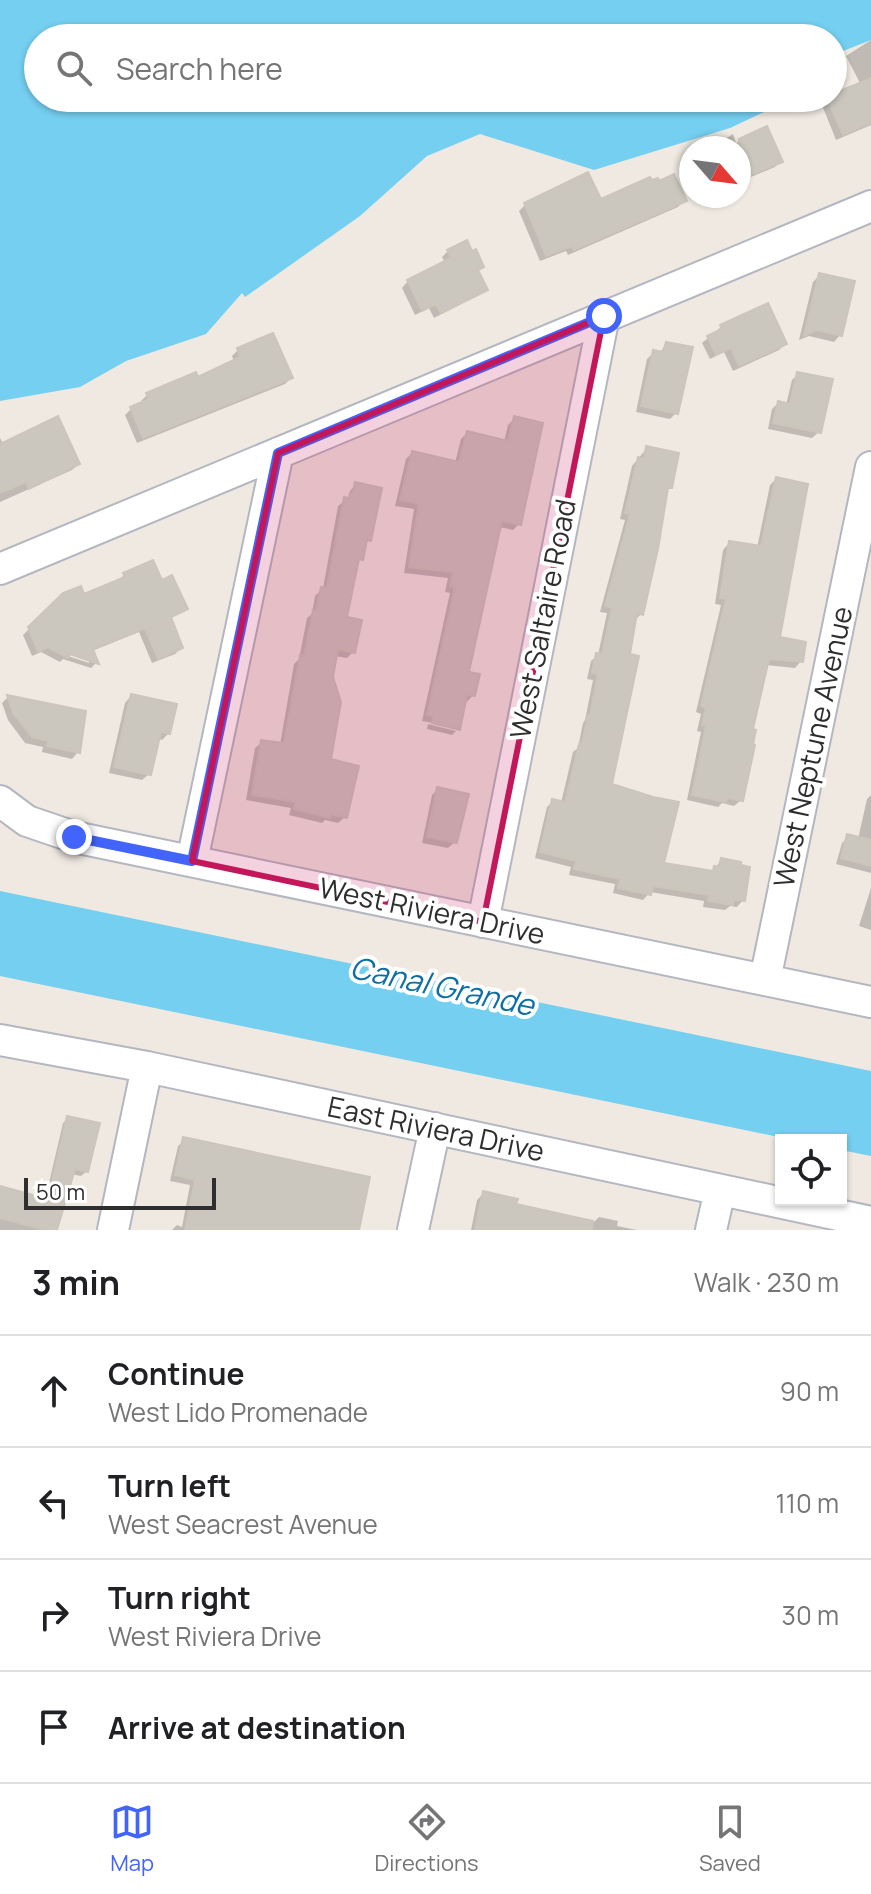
<!DOCTYPE html>
<html lang="en">
<head>
<meta charset="utf-8">
<style>
  :root { --surface:#fff; --page:#f6f6f6; --text:#202124; --muted:#757577; --line:#e0e0e0; --accent:#4264fb }
  body { margin:0; font-family:Manrope,sans-serif; background:var(--page); color:var(--text) }
  .controls { position:absolute; right:24px; bottom:24px; display:grid; overflow:hidden; border-radius:0px; box-shadow:0 2px 6px #0004 }
  .controls button { width:72px; height:72px; display:grid; place-items:center; padding:0; border:0; border-bottom:2px solid var(--line); background:var(--surface); color:var(--text); font:40px sans-serif }
  .compass { position:absolute; left:679px; top:136px; width:72px; height:72px; border-radius:50%; background:var(--surface); box-shadow:0 2px 6px #0004; rotate:118deg }
  .scale { position:absolute; left:24px; bottom:20px; width:192px; box-sizing:border-box; padding-left:8px; border:4px solid #2e2e2e; border-top:0; font-size:22px; line-height:28px; white-space:nowrap; color:#2e2e2e; -webkit-text-stroke:6px #fff; paint-order:stroke }
  .stop { position:absolute; width:24px; height:24px; margin:-18px; border:6px solid #4264fb; border-radius:50%; background:#fff }
  .stop.end { background:#4264fb; border-color:#fff; box-shadow:0 2px 8px #0008 }
  .list { margin:0; padding:0; list-style:none }
  h2 { display:flex; justify-content:space-between; align-items:center; height:104px; margin:0; padding:0 32px; font-size:34px }
  h2 small { font-size:26px; font-weight:400; color:var(--muted) }
  .list li { display:grid; grid-template-columns:52px 1fr auto; gap:24px; align-items:center; box-sizing:border-box; height:112px; padding:0 32px; border-top:2px solid var(--line) }
  .list b { display:block; font-size:30px; white-space:nowrap }
  .list p { margin:0; font-size:26px; white-space:nowrap; color:var(--muted) }
  .list em { font-size:26px; font-style:normal; color:var(--muted) }
  .icon { flex:none; width:44px; height:44px; fill:none; stroke:currentColor; stroke-width:2; stroke-linecap:round; stroke-linejoin:round }
  .map { position:relative; flex:none; width:871px; height:1230px; overflow:hidden }
  .search { position:absolute; background:var(--surface); box-shadow:0 2px 6px #0004; left:24px; right:24px; top:24px; height:88px; display:flex; align-items:center; gap:20px; box-sizing:border-box; padding:0 28px; border-radius:44px; color:var(--muted); font-size:30px }
  .sheet { height:552px; background:var(--surface) }
  nav { display:flex; justify-content:space-around; align-items:center; box-sizing:border-box; height:112px; border-top:2px solid var(--line); background:var(--surface); font-size:22px; color:var(--muted) }
  nav a { display:grid; justify-items:center; gap:4px }
  nav .on { color:var(--accent) }
  .map>svg:first-child { display:block }
  .water { fill:#75cff0 }
  .shadow { fill:#0003; fill-rule:evenodd }
  .building { fill:#cbc7bf; stroke:#cbc5ba; stroke-width:2 }
  .lines { fill:none; stroke-linecap:round; stroke-linejoin:round }
  .street-casing { stroke:#b4b7c1; stroke-width:34 }
  .street { stroke:#fff; stroke-width:30 }
  .route { stroke:#4264fb; stroke-width:10 }
  .marked { fill:#c2185b; fill-opacity:0.2; stroke:#c2185b; stroke-width:6; stroke-linejoin:round }
  .labels { text-anchor:middle; stroke-width:8; stroke-linejoin:round; paint-order:stroke }
  .street-label { font-size:28px; fill:#2e2e2e; stroke:#fff }
  .water-label { font-size:30px; font-style:italic; fill:#0d6fa3; stroke:#fff }
</style>
</head>
<body>
<div class="map">
<svg width="871" height="1230" viewBox="0 0 871 1230">
  <rect width="100%" height="100%" fill="#efe9e1"/>
  <!-- water -->
  <path class="water" d="M0,0h871v40l-38,15v-17h-795v60h756l-64,30 -136,42 -114,-36 -53,22 -67,60 -115,81 -3,-4 -36,41 -80,27 -46,26 -80,14z
    M0,891l871,180v85l-30,-6v-10h-48l-793,-164z"/>
  <!-- shadow -->
  <path class="shadow" d="M871,40v85l-35,15 -14,-35 6,-7 33,-13 -15,-29z
    M766,129l15,32 -6,6 -36,15v-34h-29l23,-14 3,9z
    M684,200l-6,7 -110,48 -2,-4 -26,10 -21,-50 7,-7z
    M448,251l34,16 -5,5 8,17 -6,6 -45,23 -5,-10 -14,7 -13,-27 6,-7 37,-18 -3,-6z
    M820,275l20,60 -6,7 -25,-6 -10,4 14,-58z
    M721,327l64,17 -6,6 -46,21 -9,-19 -14,7 -8,-16z
    M666,344l10,69 -6,6 -34,-7 11,-53 6,-6 6,1z
    M238,350l53,28 -6,6 -148,59 -12,-28 6,-6 11,-5 -1,-3 6,-6 50,-16 37,-17 -2,-6z
    M798,374l21,58 -7,6 -44,-9 4,-20 6,-6 8,2 6,-25z
    M514,419l5,105 -6,6 -14,-3 -33,146 7,22 -6,7 -3,-1 -8,29v-3l-34,-6 28,-128 -5,-1 3,-14 -44,-5 10,-64 -19,-3 11,-47 6,-6 43,10 6,-24 6,-6 37,9 4,-17z
    M0,438l3,6 75,20 -6,6 -72,32z
    M647,448l23,39 -5,6 -24,121 -7,7 -25,165 52,79 49,8 11,-12 22,39 -6,7 -7,-1 -5,4 -22,-3 1,-6 -54,-9 -7,8 -30,-7 2,-9 -46,-9 2,-8 -36,-9 12,-51 6,-6 8,2 12,-51 5,-4 5,-25 2,-3 8,-40 -6,-1 4,-18 7,-6 9,-42 -7,-1 25,-92 -5,-1 12,-53z
    M776,479l2,160 23,22 -6,7 -29,-3 -15,65 -10,70 -7,6 -12,-3 -4,4 -31,-7 14,-68 -4,-1 4,-17 -5,-2 25,-107 -6,-1 8,-54 6,-7 28,5 13,-63z
    M356,484l13,56 -5,6 -3,13 -6,5 -10,54 8,34 -6,6 -13,-2 -3,21 -3,83 17,57 -7,6 -13,-3 -3,3 -33,-8 2,-7 -45,-8 9,-52 7,-6 18,3 14,-81 5,-5 8,-41 5,-4 3,-18 8,-8 15,-82 11,-9 1,-6z
    M124,575l37,7 24,27 -15,10 11,29 -6,6 -23,9 -13,-31 -47,19 4,12 -5,5 -28,-9 -3,3 -19,-10 -9,4 -9,-21 41,-40 19,1 35,-15zM61,649l28,9v5l-30,-10z
    M131,696l38,37 -7,7 -5,-2 -8,36 -7,6 -33,-7 16,-70z
    M8,697l70,55 -6,7 -30,-7 1,-5 -18,-4 -17,-23 -6,-17z
    M428,724l28,7 -4,4 -25,-6z
    M438,789l17,53 -7,6 -26,-5 10,-48z
    M871,795v78l-35,-9 6,-21 6,-6 10,2 9,-40z
    M871,888v42l-12,-4z
    M68,1118l19,53 -6,5 -10,-2 -17,56h-54v-41l45,11 18,-77z
    M184,1140l173,90h-185l5,-5 5,2 8,-42 -20,-4 8,-35z
    M484,1193l30,13 79,17 6,-6 19,4 -1,5 20,4h-166l6,-30z"/>
  <!-- building -->
  <path class="building" d="M871,78v45l-28,12 -16,-37h6v-4z
    M767,126l16,36 -44,17v-40z
    M588,172l13,27 49,-22 2,3 6,-2 1,3 15,-7 13,27 -113,49 -2,-4 -26,10 -22,-53z
    M467,240l5,11 4,-2 8,18 -6,3 10,20 -47,23 -5,-9 -14,7 -15,-31 44,-22 -4,-8z
    M819,273l36,8 -13,55 -25,-6 -13,6z
    M768,303l19,41 -48,22 -8,-18 -15,7 -9,-19 15,-7 -2,-4z
    M273,333l20,45 -150,60 -13,-31 19,-8 -3,-6 50,-21 2,5 42,-20 -3,-9z
    M666,342l27,5 -15,67 -37,-8 12,-56 10,2z
    M797,372l36,7 -12,54 -48,-10 5,-22 12,3z
    M58,416l22,48 -51,25 -3,-7 -26,11v-49z
    M514,416l29,7 -22,102 -19,-4 -33,151 11,2 -5,22 -8,-1 -7,35 -28,-7 1,-7 -6,-1 28,-128 -5,-1 3,-14 -44,-5 10,-63 -19,-4 12,-49 47,11 8,-31 41,10z
    M646,446l33,7 -7,35h-4l-10,61 -15,66 -6,-2 -7,41 9,2 -27,128 41,13 26,5 -15,61 49,8 1,-5 5,1 2,-9 20,4v3l9,2 -5,34 -11,-1 -1,5 -25,-4 1,-6 -56,-9 -2,9 -33,-7 2,-9 -46,-10 2,-8 -36,-9 12,-53 13,3 14,-58h3l6,-29h2l8,-41 -6,-1 4,-20 6,1 10,-46 -7,-2 25,-92 -5,-1 13,-56 6,2z
    M776,477l32,7 -28,153 26,5 -3,20 -34,-3 -16,70 3,1 -3,14 2,1 -12,56 -16,-3 -1,4 -34,-7 14,-69 -4,-1 4,-17 -5,-2 25,-107 -6,-1 9,-57 32,5z
    M355,482l27,6 -11,53 -4,-1 -4,20 -4,-1 -12,58 15,3 -7,33 -17,-4 -5,28 8,25 -10,57 28,7 -12,52 -16,-4 -1,4 -36,-9 2,-7 -44,-7 9,-55 23,3 16,-88 4,1 9,-46 3,1 5,-24 6,1 17,-91 5,1 1,-5h3z
    M153,560l9,20 10,-5 16,34 -17,8 12,31 -25,11 -13,-31 -52,21 6,15 -29,-10 -2,4 -20,-11 -10,5 -10,-25 35,-34 18,-7 3,8 41,-17 -2,-4z
    M131,694l46,10 -7,30 -9,-2 -10,43 -37,-8z
    M7,695l79,16 -6,42 -33,-7 1,-5 -16,-4 -19,-24z
    M437,787l32,7 -12,49 -30,-6z
    M847,834l24,6v26l-30,-8z
    M67,1116l33,7 -12,49 -13,-3 -18,61h-12l-45,-12v-32l48,13z
    M183,1137l187,40 -11,53h-174l10,-50 -20,-5z
    M483,1191l35,8 -2,5 77,17 -1,9h-117z"/>
  <g class="lines">
    <!-- street casing -->
    <g class="street-casing">
      <path id="street" d="M0,569l871,-363
        M0,801l27,20 47,16 797,165
        M192,861l86,-408
        M483,922l121,-606
        M765,980l106,-513
        M0,1040l147,27 724,155
        M113,1230l34,-163
        M413,1230l22,-102
        M711,1230l9,-40"/>
    </g>
    <!-- street -->
    <use href="#street" class="street"/>
  </g>
  <g class="lines">
    <!-- route -->
    <path class="route" d="M74,837l118,24 86,-408 326,-137"/>
  </g>
  <!-- marked area -->
  <path class="marked" d="M604,316l-121,606 -291,-61 86,-408z"/>
  <g class="labels">
    <!-- street labels -->
    <g class="street-label">
      <text transform="translate(543 619) rotate(-79)" y="10">West Saltaire Road</text>
      <text transform="translate(813 747) rotate(-78)" y="10">West Neptune Avenue</text>
      <text transform="translate(432 911) rotate(12)" y="10">West Riviera Drive</text>
      <text transform="translate(436 1129) rotate(12)" y="10">East Riviera Drive</text>
    </g>
    <!-- water labels -->
    <g class="water-label">
      <text transform="translate(442 987) rotate(12)" y="10">Canal Grande</text>
    </g>
  </g>
</svg>
<div class="controls">
<button><svg class="icon" aria-label="locate" viewBox="0 0 24 24"><circle cx="12" cy="12" r="6"/><path d="M12 2v4M12 18v4M2 12h4M18 12h4"/></svg></button>
</div>
<svg class="compass" viewBox="-18 -18 36 36"><path d="M0-13l5 13h-10z" fill="#e53935"/><path d="M0 13l5-13h-10z" fill="#757577"/></svg>
<div class="scale">50 m</div>
<div class="stop" style="left:604px;top:316px"></div>
<div class="stop end" style="left:74px;top:837px"></div>
<div class="search"><svg class="icon" aria-label="search" viewBox="0 0 24 24"><circle cx="10" cy="10" r="6"/><path d="M15 15l6 6"/></svg>Search here</div>
</div>
<section class="sheet">
<h2>3 min<small>Walk · 230 m</small></h2>
<ul class="list">
<li><svg class="icon" aria-label="ahead" viewBox="0 0 24 24"><path d="M12 20V5M6 11l6-6 6 6"/></svg><div><b>Continue</b><p>West Lido Promenade</p></div><em>90 m</em></li>
<li><svg class="icon" aria-label="left" viewBox="0 0 24 24"><path d="M17 20v-9H6M10 6l-5 5 5 5"/></svg><div><b>Turn left</b><p>West Seacrest Avenue</p></div><em>110 m</em></li>
<li><svg class="icon" aria-label="right" viewBox="0 0 24 24"><path d="M7 20v-9h11M14 6l5 5-5 5"/></svg><div><b>Turn right</b><p>West Riviera Drive</p></div><em>30 m</em></li>
<li><svg class="icon" aria-label="arrive" viewBox="0 0 24 24"><path d="M6 21V4h12l-3 4 3 4H6"/></svg><div><b>Arrive at destination</b></div></li>
</ul>
</section>
<nav>
<a class="on"><svg class="icon" aria-label="map" viewBox="0 0 24 24"><path d="M3 6l6-2 6 2 6-2v14l-6 2-6-2-6 2zM9 4v14M15 6v14"/></svg>Map</a>
<a><svg class="icon" aria-label="directions" viewBox="0 0 24 24"><path d="M12 3l9 9-9 9-9-9zM9 14v-3h6M13 9l2 2-2 2"/></svg>Directions</a>
<a><svg class="icon" aria-label="saved" viewBox="0 0 24 24"><path d="M7 4h10v16l-5-4-5 4z"/></svg>Saved</a>
</nav>
</body>
</html>
